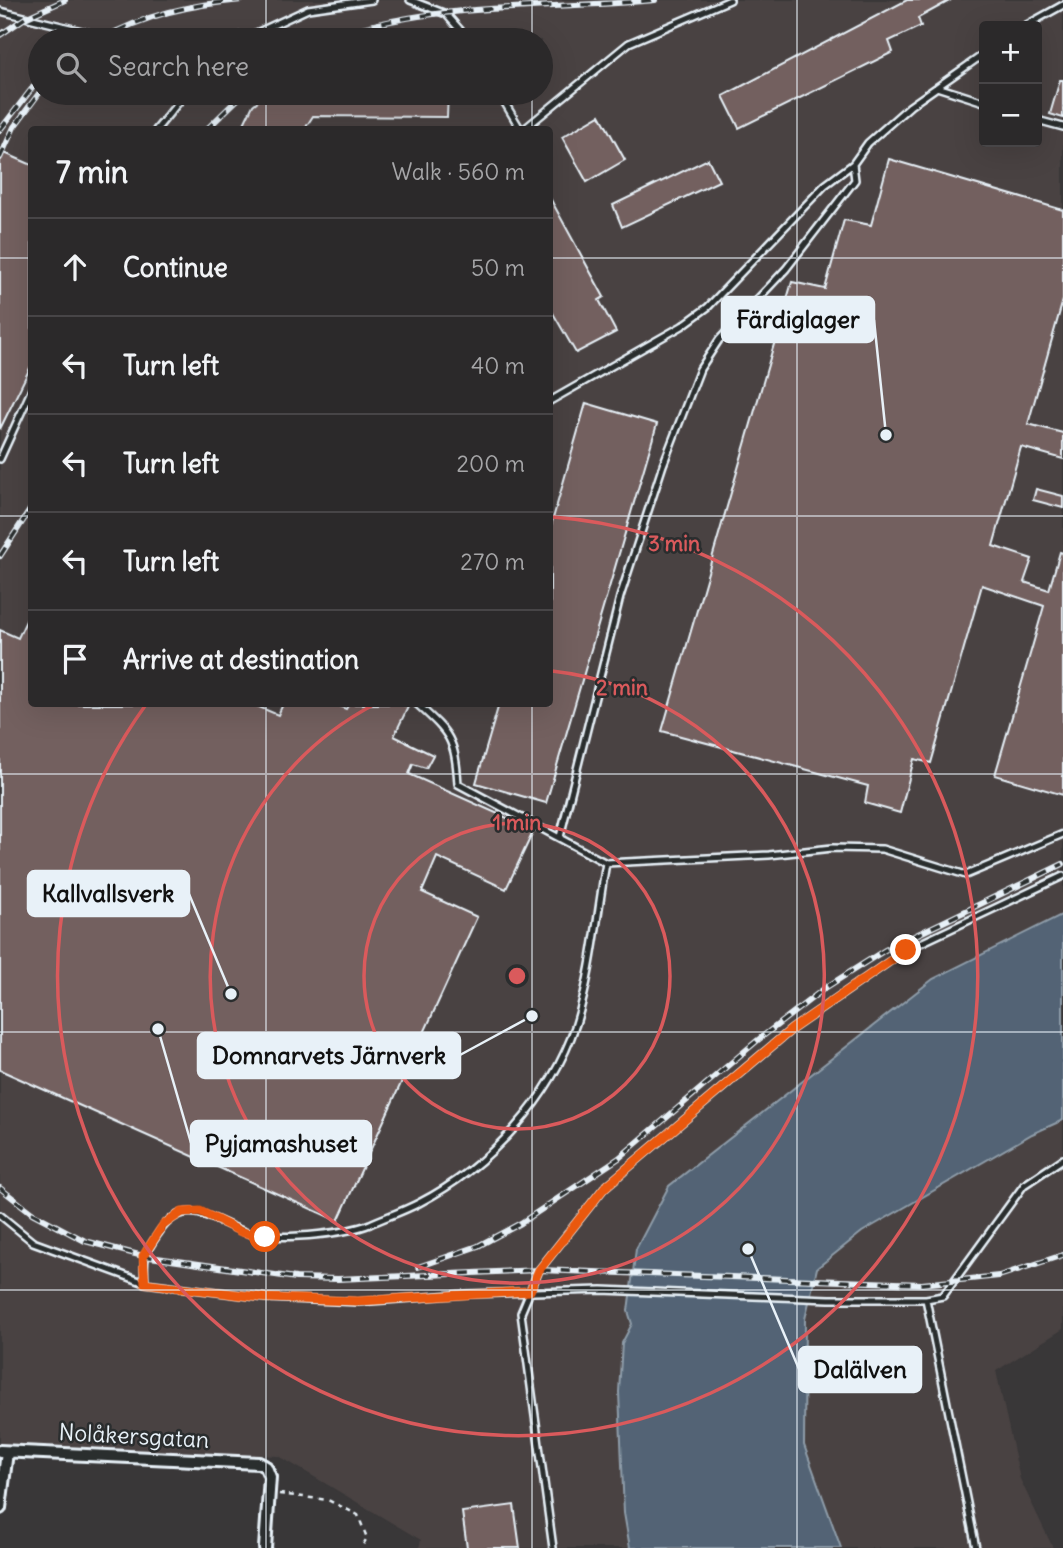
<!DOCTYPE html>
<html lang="en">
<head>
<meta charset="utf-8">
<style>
  :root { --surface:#2b292a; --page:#373536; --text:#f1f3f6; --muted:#a6a6a8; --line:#474547 }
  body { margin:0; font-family:Delius,sans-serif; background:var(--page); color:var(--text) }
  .controls { position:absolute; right:21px; top:21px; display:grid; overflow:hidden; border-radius:7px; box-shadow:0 7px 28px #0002 }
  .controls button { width:63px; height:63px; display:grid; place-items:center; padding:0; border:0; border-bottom:2px solid var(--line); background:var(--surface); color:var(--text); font:35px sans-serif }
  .stop { position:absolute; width:21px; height:21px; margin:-16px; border:5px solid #ea580c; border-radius:50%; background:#fff }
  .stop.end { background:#ea580c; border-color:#fff; box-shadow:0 2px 7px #0008 }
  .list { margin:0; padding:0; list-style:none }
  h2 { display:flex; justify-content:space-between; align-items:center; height:91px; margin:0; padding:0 28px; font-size:30px }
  h2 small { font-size:23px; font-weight:400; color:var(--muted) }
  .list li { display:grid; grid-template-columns:46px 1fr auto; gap:21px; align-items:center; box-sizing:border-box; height:98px; padding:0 28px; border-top:2px solid var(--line) }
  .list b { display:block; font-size:26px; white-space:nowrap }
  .list em { font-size:23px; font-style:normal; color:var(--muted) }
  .icon { flex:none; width:38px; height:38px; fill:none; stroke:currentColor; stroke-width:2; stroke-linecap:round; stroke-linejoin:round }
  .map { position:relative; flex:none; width:1063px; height:1548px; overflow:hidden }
  .search { position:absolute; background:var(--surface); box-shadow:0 7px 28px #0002; left:28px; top:28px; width:525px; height:77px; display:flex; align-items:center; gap:18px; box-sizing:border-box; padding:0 24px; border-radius:38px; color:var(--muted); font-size:26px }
  .panel { position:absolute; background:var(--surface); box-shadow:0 7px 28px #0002; left:28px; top:126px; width:525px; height:581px; border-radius:7px }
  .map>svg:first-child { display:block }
  .built { fill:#4a4343; fill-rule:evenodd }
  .water { fill:#526474; stroke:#8e9ca9; stroke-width:2 }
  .building { fill:#73605e; stroke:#e8f1f8; stroke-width:2 }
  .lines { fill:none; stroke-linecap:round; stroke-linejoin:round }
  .lane-casing { stroke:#e8f1f8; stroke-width:10 }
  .street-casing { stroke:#e8f1f8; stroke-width:16 }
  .path { stroke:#e8f1f8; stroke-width:2.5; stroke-dasharray:5 5; stroke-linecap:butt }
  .lane { stroke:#2a2d2e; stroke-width:5 }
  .street { stroke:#2a2d2e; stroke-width:10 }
  .rail-casing { stroke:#e8f1f8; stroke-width:6 }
  .rail { stroke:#2a2d2e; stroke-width:3.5; stroke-dasharray:10; stroke-linecap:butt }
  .route { stroke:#ea580c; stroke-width:9 }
  .grid { fill:none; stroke:#e8f1f8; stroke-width:2; stroke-opacity:0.55 }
  .ring { fill:none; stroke:#da5a5c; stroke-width:3.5 }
  .labels { text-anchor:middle; stroke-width:5; stroke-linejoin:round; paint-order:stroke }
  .street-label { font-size:23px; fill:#e8f1f8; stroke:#2a2d2e }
  .centre { fill:#da5a5c; stroke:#2a2d2e; stroke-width:3.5 }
  .ring-label { font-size:21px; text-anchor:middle; font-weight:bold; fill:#da5a5c; stroke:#2a2d2e; stroke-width:5; stroke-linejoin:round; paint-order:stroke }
  .leader { fill:none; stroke:#e8f1f8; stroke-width:2.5 }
  .callout-dot { fill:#e8f1f8; stroke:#2a2d2e; stroke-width:2.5 }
  .callout { fill:#e8f1f8; stroke:#e8f1f8; stroke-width:2.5 }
  .callout-label { font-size:24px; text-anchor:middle; font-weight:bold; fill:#111 }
</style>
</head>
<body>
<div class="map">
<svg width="1063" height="1548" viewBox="0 0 1063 1548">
  <rect width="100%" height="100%" fill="#393738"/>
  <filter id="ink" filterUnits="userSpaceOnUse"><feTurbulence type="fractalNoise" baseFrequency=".0143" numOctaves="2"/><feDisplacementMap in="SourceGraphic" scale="14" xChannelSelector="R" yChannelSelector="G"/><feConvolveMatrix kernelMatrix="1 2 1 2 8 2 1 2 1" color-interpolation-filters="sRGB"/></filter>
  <g filter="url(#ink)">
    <!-- built -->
    <path class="built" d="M0,0h1063v1329l-67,42 24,108 33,69h-634l2,-8 -142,-84 -279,-12zM984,26h53v116h-53zM40,40h501v53h-501zM32,130h518v574h-518z"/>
    <!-- water -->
    <path class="water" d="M1063,914v206l-31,14 -170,98 -45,36 -12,51 -1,126 37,103h-211l-6,-35 -5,-121 3,-49 10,-19 -4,-13 8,-62 33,-63 264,-207z"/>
    <!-- building -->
    <path class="building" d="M907,0h44l-33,18 3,8 -32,15 4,11 -154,76 -16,-32z
      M1060,80h3v38l-13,-4z
      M268,93h180l-1,24 -134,-1 -9,14h-63l12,-25z
      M600,115l25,45 -38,22 -25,-45z
      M0,151l32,14v199l-32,65z
      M708,159l11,22 -97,46 -9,-22z
      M889,159l174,51v90l-35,124 35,9v26l-42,-12 -28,99 39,13 -8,23 25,8 11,-38 3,1v242l-68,-20 49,-169 -62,-21 -51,178 -17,-4 -14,54 -35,-10 3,-17 -206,-55 130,-449 33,7 19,-69 27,5z
      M550,198l54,99 -5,3 17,32 -40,21 -26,-45z
      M586,403l71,21 -111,379 -70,-20 23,-79h51v-175z
      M1036,489l27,7v12l-30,-8z
      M32,608v96h220l26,11 5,-11h51l12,5 3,-5h52l7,3 -14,29 39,19 -7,13 -13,-4 -4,10 125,56 -28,59 -69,-32 -15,35 55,25 -139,304 -338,-151v-440l18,8z
      M514,1505l6,43h-53l-5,-36z"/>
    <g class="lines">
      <!-- lane casing -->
      <g class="lane-casing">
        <path id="lane" d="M410,0l36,14 23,26
          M0,11l119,29
          M1025,26l38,-21
          M220,40l24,-5
          M241,40l67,-31 64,-9
          M937,87l47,15
          M499,93l22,37
          M1037,120l26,7
          M156,130l30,-37
          M523,130l106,-87 101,-43
          M550,401l132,-75 26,-19 117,-122 28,-21 15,-21 42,-37 74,-52
          M0,459l32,-70
          M560,837l60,-240 43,-132 37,-96 19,-29 67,-71 69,-89 -2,-16
          M606,863l163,-8 63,-7 50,1 84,26 97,-41
          M0,1215l33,27 112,41 121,15 92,4 109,-8 135,-4 227,9h97l17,-3 81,-111 39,-26
          M145,1283c-2,-25 -1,-29 13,-49 31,-49 67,1 107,2 28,2 80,-2 105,-12 16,-7 34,-13 49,-21 70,-36 132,-104 157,-179 16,-51 21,-109 30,-161l-148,-79c-3,-46 -8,-50 -41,-80
          M926,1299l50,249
          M553,1548l-32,-235 18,-43 65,-82 188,-159 114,-79 157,-74"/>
      </g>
      <!-- street casing -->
      <g class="street-casing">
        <path id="street" d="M0,1451l259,12 7,4 4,10 -5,71
          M0,1508l7,-56"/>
      </g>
      <!-- path -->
      <path class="path" d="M279,1494l49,6 30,15 9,23 -6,10"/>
      <!-- lane -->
      <use href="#lane" class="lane"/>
      <!-- street -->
      <use href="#street" class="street"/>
      <!-- rail casing -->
      <g class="rail-casing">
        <path id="rail" d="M0,35l25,-17 40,-18
          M100,40c46,-26 90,-35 141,-40
          M325,40c104,-40 219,-29 330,-40
          M0,130l40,-52
          M206,130l38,-37
          M0,158l14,-31 26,-35
          M0,556l32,-49
          M0,1188l32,25 53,28 58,15 153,22 42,1 201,-9 383,14 77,-8 64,-21
          M418,1267l60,-21 43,-23 98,-65 139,-118 67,-52 60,-38 178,-86"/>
      </g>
      <!-- rail -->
      <use href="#rail" class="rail"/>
    </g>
  </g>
  <g class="lines" filter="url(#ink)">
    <!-- route -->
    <path class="route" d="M265,1237l-24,-5 -41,-21 -18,1 -19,13 -20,31 2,27 120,15 93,3 172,-10 9,-21 65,-82 188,-159 114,-79"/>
  </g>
  <!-- grid -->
  <path class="grid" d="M266,0v40M532,0v40M797,0v1548M266,93v37M532,93v37M0,258h32M550,258h513M0,516h32M550,516h513M266,704v844M532,704v844M0,774h1063M0,1032h1063M0,1290h1063"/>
  <!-- distance rings -->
  <g class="ring">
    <circle cx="517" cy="976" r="153"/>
    <path d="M552 671A307 307 0 1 1 375 704"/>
    <path d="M553 517A460 460 0 1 1 145 706"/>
  </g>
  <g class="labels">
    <!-- street labels -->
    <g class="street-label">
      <text transform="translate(134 1436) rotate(3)" y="8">Nolåkersgatan</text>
    </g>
  </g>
  <circle cx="517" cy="976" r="10" class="centre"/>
  <g class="ring-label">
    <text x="674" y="551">3 min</text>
    <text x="622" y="695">2 min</text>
    <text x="517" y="830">1 min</text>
  </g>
  <!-- callouts -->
  <path class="leader" d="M886 435L874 320M231 994L189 894M532 1016L460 1055M158 1029L191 1143M748 1249L799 1369"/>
  <g class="callout-dot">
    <circle cx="886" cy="435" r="7"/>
    <circle cx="231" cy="994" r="7"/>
    <circle cx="532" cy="1016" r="7"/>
    <circle cx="158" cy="1029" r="7"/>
    <circle cx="748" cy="1249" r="7"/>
  </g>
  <g class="callout">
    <rect x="722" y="297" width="152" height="45" rx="7"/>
    <rect x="28" y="871" width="161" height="45" rx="7"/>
    <rect x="198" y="1033" width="262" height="45" rx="7"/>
    <rect x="191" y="1121" width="180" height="45" rx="7"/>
    <rect x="799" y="1347" width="122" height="45" rx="7"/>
  </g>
  <g class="callout-label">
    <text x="798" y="328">Färdiglager</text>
    <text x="108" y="902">Kallvallsverk</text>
    <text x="329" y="1064">Domnarvets Järnverk</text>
    <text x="281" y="1152">Pyjamashuset</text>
    <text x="860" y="1378">Dalälven</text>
  </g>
</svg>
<div class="controls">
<button>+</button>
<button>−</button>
</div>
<div class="stop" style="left:265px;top:1237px"></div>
<div class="stop end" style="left:906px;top:950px"></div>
<div class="search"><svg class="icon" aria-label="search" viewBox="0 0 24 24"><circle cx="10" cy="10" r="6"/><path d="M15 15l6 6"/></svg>Search here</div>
<section class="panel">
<h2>7 min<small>Walk · 560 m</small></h2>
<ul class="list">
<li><svg class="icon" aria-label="ahead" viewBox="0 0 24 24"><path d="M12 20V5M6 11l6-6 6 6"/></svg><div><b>Continue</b></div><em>50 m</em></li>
<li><svg class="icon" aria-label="left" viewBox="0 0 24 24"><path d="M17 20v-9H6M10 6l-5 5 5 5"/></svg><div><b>Turn left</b></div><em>40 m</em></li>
<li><svg class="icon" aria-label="left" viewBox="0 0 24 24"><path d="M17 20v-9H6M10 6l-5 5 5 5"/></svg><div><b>Turn left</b></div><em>200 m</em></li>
<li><svg class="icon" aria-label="left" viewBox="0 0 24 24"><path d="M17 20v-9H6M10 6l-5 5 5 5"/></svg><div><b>Turn left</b></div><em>270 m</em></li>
<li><svg class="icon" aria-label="arrive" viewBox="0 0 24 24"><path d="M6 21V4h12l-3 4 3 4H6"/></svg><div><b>Arrive at destination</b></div></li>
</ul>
</section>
</div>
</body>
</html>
